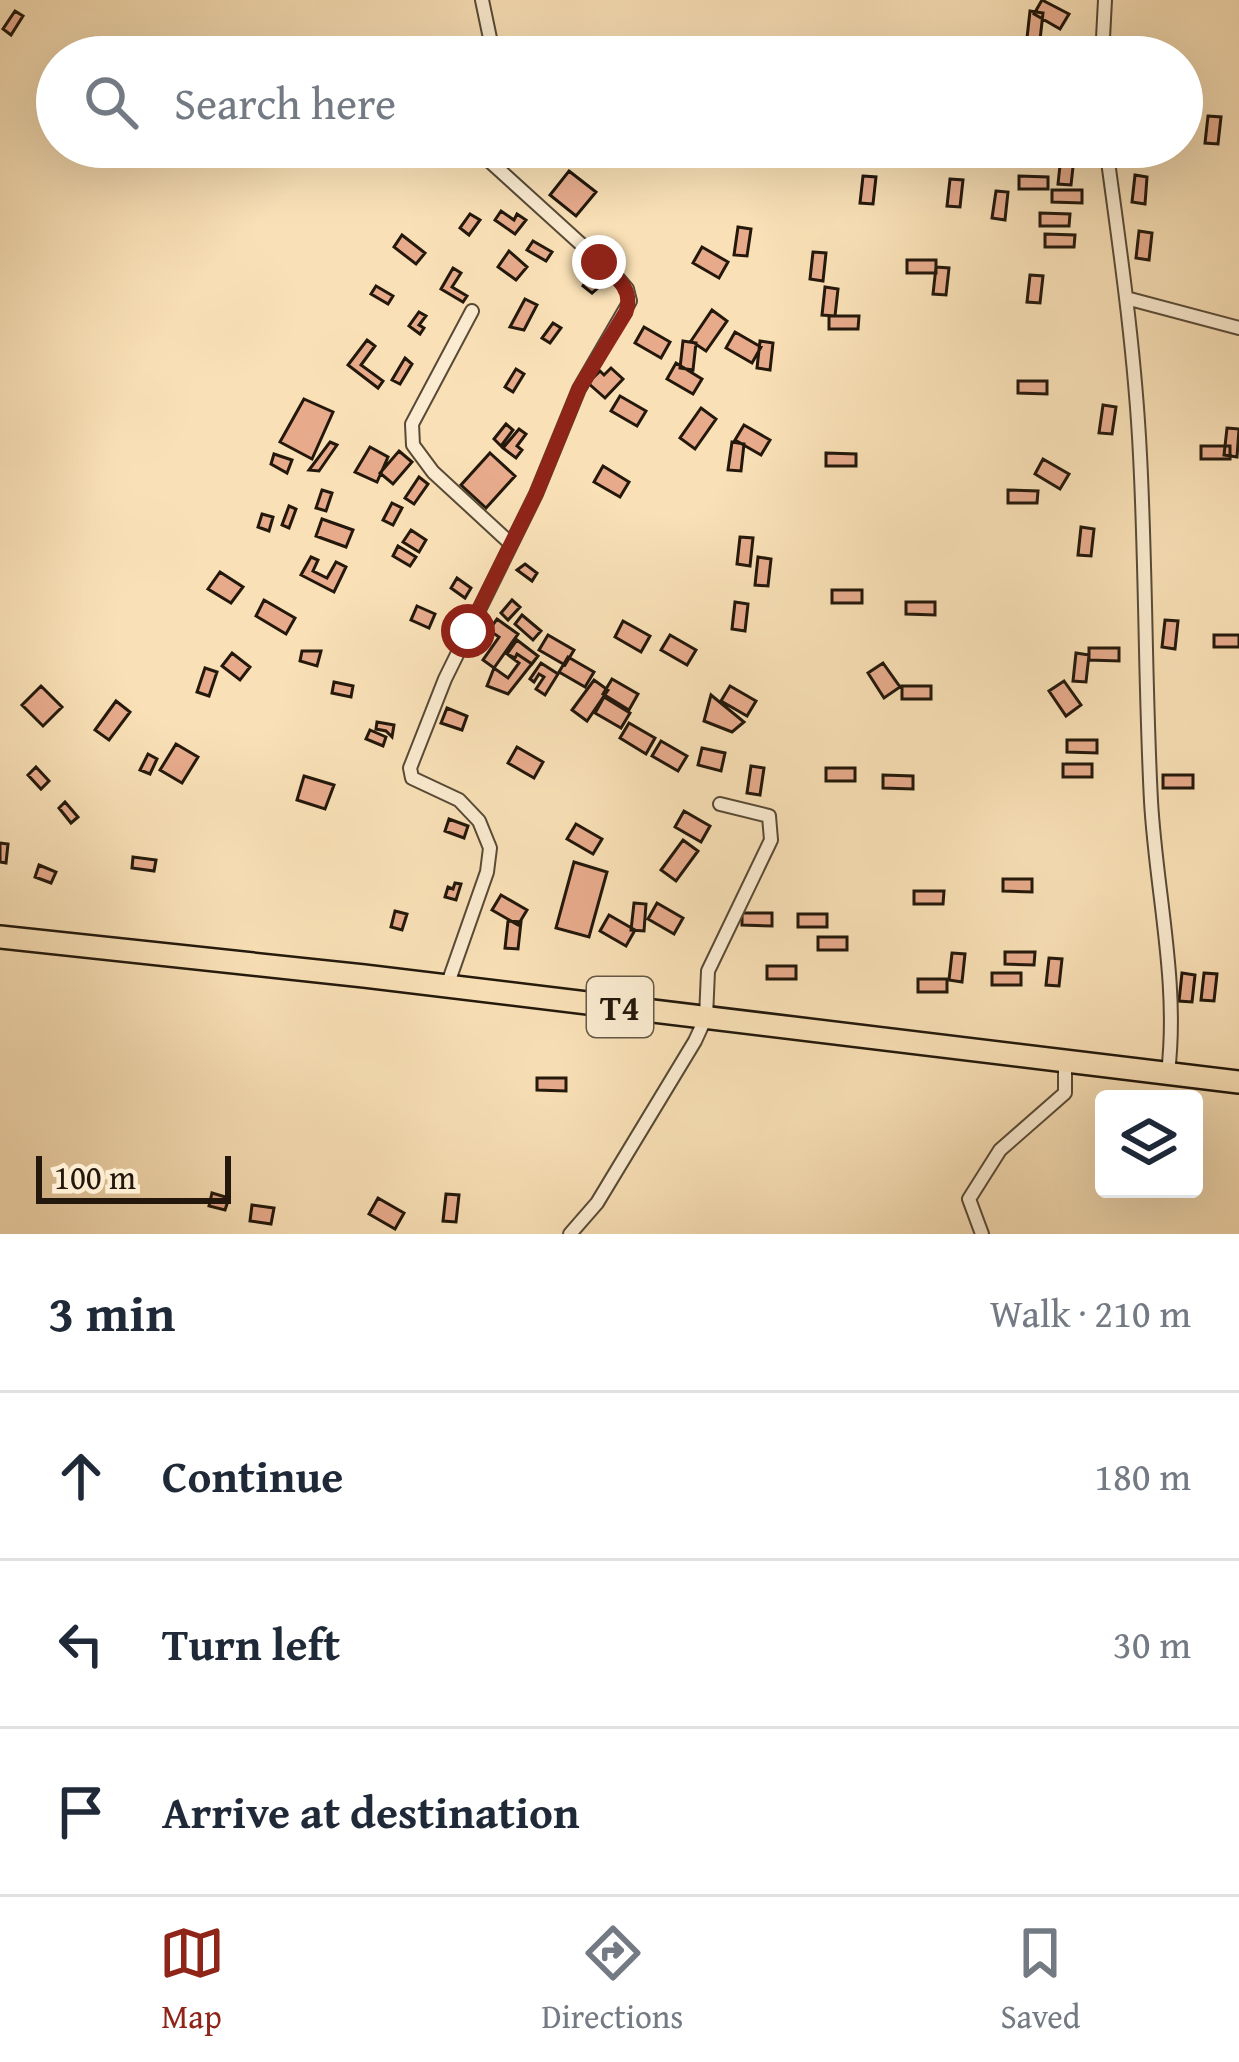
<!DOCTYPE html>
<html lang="en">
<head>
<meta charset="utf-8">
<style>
  :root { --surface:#fff; --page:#f6f6f7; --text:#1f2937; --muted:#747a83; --line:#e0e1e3; --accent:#8f2418 }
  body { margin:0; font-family:"Gentium Book Plus",serif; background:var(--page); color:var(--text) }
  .controls { position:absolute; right:36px; bottom:36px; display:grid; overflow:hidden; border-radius:12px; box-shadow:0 12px 48px #0002 }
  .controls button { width:108px; height:108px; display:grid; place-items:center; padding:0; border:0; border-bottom:3px solid var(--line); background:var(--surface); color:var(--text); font:60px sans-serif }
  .scale { position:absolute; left:36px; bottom:30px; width:195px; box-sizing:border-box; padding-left:12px; border:6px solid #23180b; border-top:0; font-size:33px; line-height:42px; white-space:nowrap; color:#23180b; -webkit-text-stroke:9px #fbebd0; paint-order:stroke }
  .stop { position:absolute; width:36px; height:36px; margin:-27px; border:9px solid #8f2418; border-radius:50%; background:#fff }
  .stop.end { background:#8f2418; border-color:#fff; box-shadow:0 3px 12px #0008 }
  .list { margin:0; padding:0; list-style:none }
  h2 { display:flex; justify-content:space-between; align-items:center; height:156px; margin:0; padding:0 48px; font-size:51px }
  h2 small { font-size:39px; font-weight:400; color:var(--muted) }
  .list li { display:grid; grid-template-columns:78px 1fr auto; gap:36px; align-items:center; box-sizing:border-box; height:168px; padding:0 48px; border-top:3px solid var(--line) }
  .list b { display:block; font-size:45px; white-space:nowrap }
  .list em { font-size:39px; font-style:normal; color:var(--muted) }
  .icon { flex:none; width:66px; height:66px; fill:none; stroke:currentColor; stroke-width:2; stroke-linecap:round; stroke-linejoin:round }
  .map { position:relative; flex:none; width:1239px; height:1234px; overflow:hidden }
  .search { position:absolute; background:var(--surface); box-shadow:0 12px 48px #0002; left:36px; right:36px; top:36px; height:132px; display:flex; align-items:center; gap:30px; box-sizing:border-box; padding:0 42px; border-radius:66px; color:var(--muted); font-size:45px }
  .sheet { height:660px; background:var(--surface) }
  nav { display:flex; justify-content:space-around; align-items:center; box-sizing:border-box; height:168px; border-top:3px solid var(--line); background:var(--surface); font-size:33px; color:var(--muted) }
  nav a { display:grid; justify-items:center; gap:6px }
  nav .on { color:var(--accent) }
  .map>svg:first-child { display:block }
  .building { fill:#e7ab8c; stroke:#23180b; stroke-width:3 }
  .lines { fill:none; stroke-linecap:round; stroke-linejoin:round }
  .minor-casing { stroke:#584a36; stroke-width:16 }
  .trunk-casing { stroke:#23180b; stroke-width:26 }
  .minor { stroke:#fbebd0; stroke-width:12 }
  .trunk { stroke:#f9e0b6; stroke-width:21 }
  .route { stroke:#8f2418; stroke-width:15 }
  .labels { text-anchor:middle; stroke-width:9; stroke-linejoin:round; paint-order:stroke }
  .shield { fill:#fbebd0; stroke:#645746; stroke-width:3 }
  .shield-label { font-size:36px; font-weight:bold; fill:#23180b }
</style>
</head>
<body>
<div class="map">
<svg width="1239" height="1234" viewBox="0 0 1239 1234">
  <rect width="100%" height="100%" fill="#f9e0b6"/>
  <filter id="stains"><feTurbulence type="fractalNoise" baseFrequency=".00167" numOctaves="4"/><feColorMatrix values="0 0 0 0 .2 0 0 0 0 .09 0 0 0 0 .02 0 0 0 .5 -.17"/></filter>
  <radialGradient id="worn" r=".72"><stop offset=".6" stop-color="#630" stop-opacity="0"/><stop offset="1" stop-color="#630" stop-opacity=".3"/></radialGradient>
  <!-- building -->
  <path class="building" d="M1042,0l27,14 -9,15 -26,-15z
    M15,11l8,5 -12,19 -8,-6z
    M1030,11l13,2 -3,27 -13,-2z
    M867,43l13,1 -1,13h-14z
    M1208,116l13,1 -3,27 -13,-1z
    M1061,156l13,2 -3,27 -13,-1z
    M569,171l27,21 -20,24 -26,-21z
    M1135,175l12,2 -2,27 -13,-2z
    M863,176l13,1 -3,27 -13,-1z
    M1019,176l29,1v12h-29z
    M950,179l13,1 -3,27 -13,-1z
    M1052,190h30v13l-30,-1z
    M996,191l12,1 -3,28 -13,-2z
    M501,211l13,9 3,-6 9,6 -11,14 -20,-14z
    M1040,213l30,1 -1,12h-29z
    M470,214l10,6 -11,15 -9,-7z
    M738,227l13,2 -4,27 -13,-1z
    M1139,231l13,2 -3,27 -13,-2z
    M1045,234l30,1 -1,12h-29z
    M402,235l23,18 -9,11 -22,-17z
    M533,241l19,11 -6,9 -19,-11z
    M702,247l26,15 -9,16 -26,-15z
    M509,251l18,16 -11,13 -18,-13z
    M813,252l13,1 -3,28 -13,-2z
    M907,260h29v13h-29z
    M936,267l13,1 -3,27 -13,-1z
    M453,268l8,5 -9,14 15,9 -4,6 -22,-13z
    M595,268l14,10 -17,15 -9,-7z
    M1030,275l13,1 -3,27 -13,-1z
    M376,286l17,10 -5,8 -17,-10z
    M825,287l13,2 -3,27 -13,-1z
    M525,299l12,6 -13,25 -14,-3z
    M712,310l15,11 -21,30 -15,-10z
    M419,312l7,4 -7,9 5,3 -4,6 -11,-8z
    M829,316h30l-1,13h-29z
    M553,323l8,5 -11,15 -8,-5z
    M644,327l26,15 -9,16 -26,-15z
    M735,332l26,15 -9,16 -26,-15z
    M367,340l8,6 -14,19 22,16 -5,7 -30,-23z
    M683,341l13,2 -3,27 -13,-2z
    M760,341l13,2 -3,27 -13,-2z
    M405,358l7,6 -12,20 -8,-4z
    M676,363l26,16 -9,15 -26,-15z
    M611,368l12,11 -18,19 -17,-15 12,-12 4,4z
    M516,369l8,5 -11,18 -8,-5z
    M1018,381h29v13l-29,-1z
    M620,396l26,15 -9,15 -26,-15z
    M304,399l29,13 -21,47 -32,-17z
    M1103,405l13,2 -4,27 -13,-1z
    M701,408l15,11 -21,30 -15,-11z
    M506,424l7,6 -12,16 -7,-7z
    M744,425l26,15 -9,15 -26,-15z
    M1227,428l12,1 -2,28 -13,-2z
    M519,429l7,5 -9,12 5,4 -6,8 -13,-10z
    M330,442l7,3 -18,26 -10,-1z
    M732,442l12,2 -3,27 -13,-1z
    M1201,446h29v13h-29z
    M370,447l18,10 -11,25 -22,-10z
    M399,451l13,11 -19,22 -13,-11z
    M490,453l25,23 -29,32 -25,-23z
    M826,453l30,1v12h-30z
    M274,454l18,6 -5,13 -16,-9z
    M1043,459l26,15 -9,15 -25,-15z
    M603,466l26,16 -9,15 -26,-15z
    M419,477l9,7 -14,20 -9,-6z
    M322,490l10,3 -6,18 -10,-3z
    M1008,490l30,1 -1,12h-29z
    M392,503l10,5 -9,17 -10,-5z
    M289,506l7,3 -7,19 -7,-3z
    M262,514l11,3 -4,14 -11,-4z
    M322,519l31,11 -7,17 -30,-11z
    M1081,527l13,2 -3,27 -13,-1z
    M411,530l15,10 -7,12 -16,-10z
    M740,537l13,1 -3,28 -13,-2z
    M398,546l18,11 -6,9 -17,-10z
    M311,557l7,3 -5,11 14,7 9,-16 10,5 -12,25 -33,-17z
    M758,557l13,2 -3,27 -13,-1z
    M525,564l12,9 -5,8 -15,-11z
    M220,572l23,15 -12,16 -23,-14z
    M457,578l14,10 -6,10 -14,-10z
    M832,590h30v13h-30z
    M264,600l31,18 -9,16 -30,-18z
    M512,600l8,7 -12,13 -7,-7z
    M735,602l13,2 -3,27 -13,-2z
    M906,602h29v13l-29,-1z
    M417,606l18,8 -6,14 -18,-8z
    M522,615l19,16 -8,9 -18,-16z
    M497,619l21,15 -24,34 -11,-8 16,-23 -10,-7z
    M1165,620l13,1 -3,28 -13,-2z
    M623,621l27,15 -9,16 -26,-15z
    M548,635l26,15 -9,15 -26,-15z
    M670,635l26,15 -9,15 -26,-15z
    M1214,635h25v12h-25z
    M517,640l21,16 -6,8 -15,-10 -2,4 -8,-4z
    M517,640l21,16 -30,38 -21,-8 7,-18 14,10 11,-15 -12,-9z
    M1089,648h30v13l-30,-1z
    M302,651h19l-4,15 -17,-5z
    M232,653l18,14 -10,13 -18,-14z
    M1076,653l13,2 -3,27 -13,-1z
    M568,657l26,15 -9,15 -26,-15z
    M541,663l17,11 -13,21 -9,-6 8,-12 -5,-3 -5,8 -4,-3z
    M883,663l17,24 -16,11 -16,-25z
    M205,668l12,4 -8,24 -12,-4z
    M612,679l26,15 -9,16 -26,-16z
    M594,680l14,10 -21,31 -15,-11z
    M1064,681l17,24 -15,11 -17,-25z
    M334,682l19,4 -2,11 -19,-4z
    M41,686l21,21 -19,19 -21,-21z
    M730,686l26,15 -9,15 -26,-15z
    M902,686h29v13h-29z
    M711,695l33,27 -12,10 -28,-11z
    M604,697l26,16 -9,15 -26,-15z
    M116,701l14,11 -21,28 -14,-10z
    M447,708l20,8 -5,14 -21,-7z
    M377,722l17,3 -2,12 -6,-6 -10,-2z
    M629,723l26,15 -9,16 -26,-16z
    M370,730l16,7 -3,9 -17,-7z
    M1067,740h30v13l-30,-1z
    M661,741l26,15 -9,15 -26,-15z
    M176,744l22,13 -16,26 -22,-13z
    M517,747l26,15 -9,16 -26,-15z
    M702,748l23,5 -4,18 -23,-6z
    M148,754l9,5 -7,15 -10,-4z
    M1063,764h29v13h-29z
    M751,766l13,2 -4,27 -13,-2z
    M36,767l13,14 -8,8 -13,-14z
    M826,768h29v13h-29z
    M883,775l30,1v13l-30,-1z
    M1163,775h30v13h-30z
    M304,776l30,9 -9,24 -28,-9z
    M65,802l13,15 -7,6 -12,-15z
    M684,811l26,15 -9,16 -26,-15z
    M449,819l19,7 -4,12 -19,-7z
    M576,824l26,15 -9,15 -26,-15z
    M683,840l15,11 -22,30 -15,-11z
    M0,843l8,1 -2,19 -6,-1z
    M133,857l23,3 -2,11 -22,-3z
    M574,862l33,10 -18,65 -33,-9z
    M39,865l17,7 -5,11 -16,-6z
    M1003,879h29v13l-29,-1z
    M455,883l6,1 -5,16 -11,-3 3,-10 5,2z
    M914,891h30l-1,13h-29z
    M501,895l26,15 -9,15 -26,-15z
    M634,903l12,1 -2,27 -13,-1z
    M657,903l26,15 -9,16 -26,-15z
    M395,911l12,3 -5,16 -11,-3z
    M742,913h30v13l-30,-1z
    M798,914h29v13h-29z
    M609,915l26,15 -9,16 -26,-15z
    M508,921l13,1 -3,27 -13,-1z
    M818,937h29v13h-29z
    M1005,952h30l-1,13 -29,-1z
    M952,953l13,1 -3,28 -13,-2z
    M1049,958l13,1 -3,27 -13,-1z
    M767,966h29v13h-29z
    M992,973h29v12h-29z
    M1182,973l13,2 -3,27 -13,-1z
    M1204,973l13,1 -3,27 -13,-1z
    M918,979h29v13h-29z
    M537,1078h29v13l-29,-1z
    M212,1193l17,5 -4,12 -16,-4z
    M446,1194l13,1 -3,27 -13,-1z
    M378,1198l26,15 -9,16 -26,-15z
    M252,1205l22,3 -3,16 -21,-3z"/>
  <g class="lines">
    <!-- minor casing -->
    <g class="minor-casing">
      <path id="minor" d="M482,0l9,43 7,14
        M1102,57l3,-57
        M1106,147c14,102 29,205 34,308 6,115 5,230 11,346 5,90 28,181 17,272
        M1126,298l113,30
        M472,311l-60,113 1,21 20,27 77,71
        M447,986l40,-114 3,-24 -11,-27 -20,-21 -47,-22 -2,-10 35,-89 91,-185 43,-105 51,-88 -3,-12 -12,-14 -141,-128
        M570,1234l27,-31 98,-162 11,-24 2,-46 63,-131 -2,-24 -49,-12
        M982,1234l-13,-35 31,-49 65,-57v-32"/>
    </g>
    <!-- trunk casing -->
    <g class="trunk-casing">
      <path id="trunk" d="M0,937l364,39 875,106"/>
    </g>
    <!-- minor -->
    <use href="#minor" class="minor"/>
    <!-- trunk -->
    <use href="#trunk" class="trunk"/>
  </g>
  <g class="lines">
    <!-- route -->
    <path class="route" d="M468,631l68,-137 43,-105 47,-77c8,-24 -11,-36 -27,-50"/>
  </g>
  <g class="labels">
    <!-- shield labels -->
    <rect class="shield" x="587" y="977" width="66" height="60" rx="9"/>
    <g class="shield-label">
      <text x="620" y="1020">T4</text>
    </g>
  </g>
  <rect width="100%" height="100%" filter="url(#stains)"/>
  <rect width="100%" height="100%" fill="url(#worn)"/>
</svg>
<div class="controls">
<button><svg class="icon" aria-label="layers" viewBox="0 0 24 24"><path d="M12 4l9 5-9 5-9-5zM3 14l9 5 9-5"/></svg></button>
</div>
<div class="scale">100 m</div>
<div class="stop" style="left:468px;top:631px"></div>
<div class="stop end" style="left:599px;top:262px"></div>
<div class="search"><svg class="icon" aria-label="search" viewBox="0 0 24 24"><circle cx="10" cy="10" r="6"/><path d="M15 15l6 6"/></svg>Search here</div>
</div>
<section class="sheet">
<h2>3 min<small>Walk · 210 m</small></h2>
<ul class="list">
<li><svg class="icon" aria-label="ahead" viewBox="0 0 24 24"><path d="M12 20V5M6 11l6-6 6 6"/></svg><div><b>Continue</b></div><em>180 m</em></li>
<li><svg class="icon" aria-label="left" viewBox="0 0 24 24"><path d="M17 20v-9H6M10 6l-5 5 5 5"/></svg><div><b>Turn left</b></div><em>30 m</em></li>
<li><svg class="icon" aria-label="arrive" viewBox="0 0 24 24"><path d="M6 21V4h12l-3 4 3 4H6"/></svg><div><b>Arrive at destination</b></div></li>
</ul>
</section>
<nav>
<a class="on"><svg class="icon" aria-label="map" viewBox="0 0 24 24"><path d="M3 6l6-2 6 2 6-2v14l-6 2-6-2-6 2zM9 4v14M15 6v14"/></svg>Map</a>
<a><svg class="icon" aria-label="directions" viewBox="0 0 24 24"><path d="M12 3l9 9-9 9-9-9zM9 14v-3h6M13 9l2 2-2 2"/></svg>Directions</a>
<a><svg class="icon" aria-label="saved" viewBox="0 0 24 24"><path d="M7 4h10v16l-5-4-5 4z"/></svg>Saved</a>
</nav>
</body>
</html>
